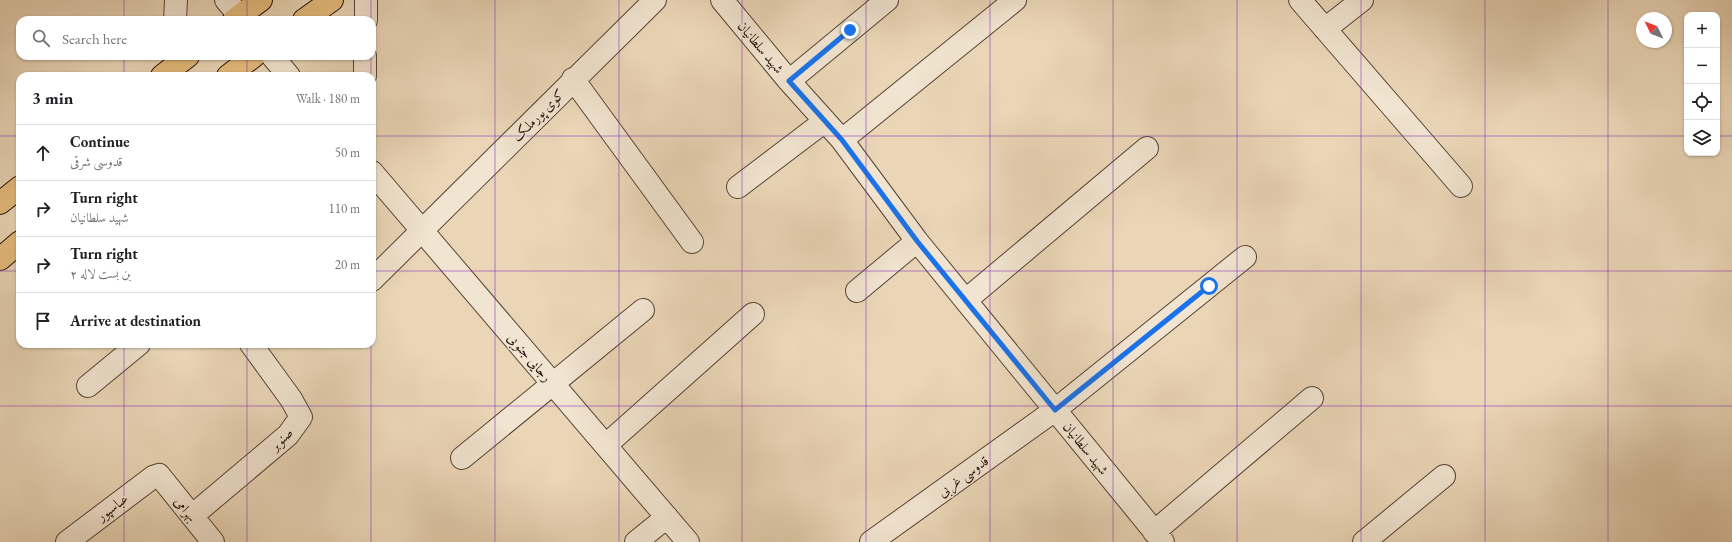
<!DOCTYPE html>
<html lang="en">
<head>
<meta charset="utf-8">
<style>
  :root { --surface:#fff; --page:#f2f2f2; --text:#202124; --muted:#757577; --line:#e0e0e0 }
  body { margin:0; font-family:"EB Garamond",Amiri,serif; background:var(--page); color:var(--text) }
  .controls { position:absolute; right:12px; top:12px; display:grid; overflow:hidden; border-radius:8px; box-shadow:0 1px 3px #0004 }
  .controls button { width:36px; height:36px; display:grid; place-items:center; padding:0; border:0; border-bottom:1px solid var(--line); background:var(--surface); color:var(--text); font:20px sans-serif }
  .compass { position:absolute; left:1636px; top:12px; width:36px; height:36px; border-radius:50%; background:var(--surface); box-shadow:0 1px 3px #0004; rotate:313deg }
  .stop { position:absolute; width:12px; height:12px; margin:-9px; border:3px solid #1a73e8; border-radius:50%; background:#fff }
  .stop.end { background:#1a73e8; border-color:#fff; box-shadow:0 1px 4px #0008 }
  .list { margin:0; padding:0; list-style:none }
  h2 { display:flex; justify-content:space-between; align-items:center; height:52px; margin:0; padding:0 16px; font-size:17px }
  h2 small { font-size:13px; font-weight:400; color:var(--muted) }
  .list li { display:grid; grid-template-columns:26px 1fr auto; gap:12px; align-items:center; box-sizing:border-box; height:56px; padding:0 16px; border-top:1px solid var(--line) }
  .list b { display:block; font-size:15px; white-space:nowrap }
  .list p { margin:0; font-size:13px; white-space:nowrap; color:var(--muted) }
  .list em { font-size:13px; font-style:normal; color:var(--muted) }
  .icon { flex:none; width:22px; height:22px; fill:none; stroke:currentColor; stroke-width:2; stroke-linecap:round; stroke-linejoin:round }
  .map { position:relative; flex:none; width:1732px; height:542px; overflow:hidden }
  .search { position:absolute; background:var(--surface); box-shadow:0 1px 3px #0004; left:16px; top:16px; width:360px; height:44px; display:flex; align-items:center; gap:10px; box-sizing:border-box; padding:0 14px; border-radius:12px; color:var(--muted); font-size:15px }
  .panel { position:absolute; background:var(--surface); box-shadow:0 1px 3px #0004; left:16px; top:72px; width:360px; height:276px; border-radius:12px }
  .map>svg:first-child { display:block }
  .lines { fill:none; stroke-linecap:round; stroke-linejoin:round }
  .minor-casing { stroke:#564336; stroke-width:24 }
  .major-casing { stroke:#24120b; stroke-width:24 }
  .minor { stroke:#f1e4d0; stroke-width:22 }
  .major { stroke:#e5bb7c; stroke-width:22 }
  .route { stroke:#1a73e8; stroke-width:5 }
  .grid { fill:none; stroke:#7b2cbf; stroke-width:1; stroke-opacity:0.55 }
  .labels { text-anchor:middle; stroke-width:3; stroke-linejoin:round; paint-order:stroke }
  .street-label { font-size:14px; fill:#24120b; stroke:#f1e4d0 }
</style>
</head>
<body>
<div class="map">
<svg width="1732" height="542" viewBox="0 0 1732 542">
  <rect width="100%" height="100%" fill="#ead6b7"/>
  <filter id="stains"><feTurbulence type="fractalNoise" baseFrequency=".005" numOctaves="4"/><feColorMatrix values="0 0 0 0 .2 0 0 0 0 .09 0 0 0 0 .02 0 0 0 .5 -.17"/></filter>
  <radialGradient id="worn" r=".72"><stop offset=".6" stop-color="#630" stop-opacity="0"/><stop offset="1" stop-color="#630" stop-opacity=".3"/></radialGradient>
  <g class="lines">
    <!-- minor casing -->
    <g class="minor-casing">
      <path id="minor" d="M226,0l17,20
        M722,0l67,81 53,59 75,101 246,301
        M1300,0l161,186
        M175,20l1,-20
        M366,20v-20
        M1325,29l37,-29
        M272,56l17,20
        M365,76v-20
        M573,79l119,163
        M789,81l98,-81
        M842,140l173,-140
        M372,172l316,370
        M738,187l87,-66
        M372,280l283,-280
        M857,291l60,-50
        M966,300l181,-152
        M88,386l51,-42
        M606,445l147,-131
        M462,458l181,-148
        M192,516l96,-81 13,-18 -10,-18 -40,-55
        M1154,532l158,-134
        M67,542l86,-65 6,-2 54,67
        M636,542l31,-25
        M871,542l184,-132 190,-153
        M1364,542l80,-66"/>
    </g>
    <!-- major casing -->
    <g class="major-casing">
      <path id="major" d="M234,20l27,-20
        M304,20l28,-20
        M162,76l26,-20
        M228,76l26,-20
        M0,203l20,-16
        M0,259l20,-17"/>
    </g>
    <!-- minor -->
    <use href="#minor" class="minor"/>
    <!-- major -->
    <use href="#major" class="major"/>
  </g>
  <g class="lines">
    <!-- route -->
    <path class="route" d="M850,30l-61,51 53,59 75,101 138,169 154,-124"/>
  </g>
  <!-- grid -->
  <path class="grid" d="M124,0v20M247,0v20M371,0v20M495,0v542M619,0v542M742,0v542M866,0v542M990,0v542M1113,0v542M1237,0v542M1361,0v542M1485,0v542M1608,0v542M124,56v20M247,56v20M371,56v20M0,136h20M372,136h1315M1717,136h15M0,271h20M372,271h1360M124,344v198M247,344v198M371,344v198M0,406h1732"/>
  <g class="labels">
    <!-- street labels -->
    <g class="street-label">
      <text transform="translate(761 47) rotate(50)" y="5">شهید سلطانیان</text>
      <text transform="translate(538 115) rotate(-45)" y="5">کوی پورملک</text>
      <text transform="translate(530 357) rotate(49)" y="5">رجایی جنوبی</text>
      <text transform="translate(281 439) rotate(-45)" y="5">صنوبر</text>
      <text transform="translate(1086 448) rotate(51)" y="5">شهید سلطانیان</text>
      <text transform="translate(963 476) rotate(-36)" y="5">قدوسی غربی</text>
      <text transform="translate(112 507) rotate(-37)" y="5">عباسپور</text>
      <text transform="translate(186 509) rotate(51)" y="5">بهرامی</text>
    </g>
  </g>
  <rect width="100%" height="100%" filter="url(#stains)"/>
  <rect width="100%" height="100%" fill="url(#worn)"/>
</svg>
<div class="controls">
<button>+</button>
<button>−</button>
<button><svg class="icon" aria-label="locate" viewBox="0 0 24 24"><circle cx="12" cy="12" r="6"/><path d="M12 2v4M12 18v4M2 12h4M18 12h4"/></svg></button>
<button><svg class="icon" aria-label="layers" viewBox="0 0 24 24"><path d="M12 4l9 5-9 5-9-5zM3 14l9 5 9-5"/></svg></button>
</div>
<svg class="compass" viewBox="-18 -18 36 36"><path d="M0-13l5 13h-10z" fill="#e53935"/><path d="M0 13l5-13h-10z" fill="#757577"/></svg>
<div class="stop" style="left:1209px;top:286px"></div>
<div class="stop end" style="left:850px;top:30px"></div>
<div class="search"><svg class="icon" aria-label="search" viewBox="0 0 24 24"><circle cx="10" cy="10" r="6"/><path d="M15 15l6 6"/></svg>Search here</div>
<section class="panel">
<h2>3 min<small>Walk · 180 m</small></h2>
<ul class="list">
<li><svg class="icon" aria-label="ahead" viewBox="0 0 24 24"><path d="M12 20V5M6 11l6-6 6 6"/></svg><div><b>Continue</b><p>قدوسی شرقی</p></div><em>50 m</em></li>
<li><svg class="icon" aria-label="right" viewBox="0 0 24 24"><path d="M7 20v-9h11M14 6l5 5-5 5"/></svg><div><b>Turn right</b><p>شهید سلطانیان</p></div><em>110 m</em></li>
<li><svg class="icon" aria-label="right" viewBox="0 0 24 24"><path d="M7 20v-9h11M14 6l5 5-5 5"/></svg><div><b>Turn right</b><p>بن بست لاله ۲</p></div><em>20 m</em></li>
<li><svg class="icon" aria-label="arrive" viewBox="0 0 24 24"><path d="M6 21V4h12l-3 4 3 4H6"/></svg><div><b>Arrive at destination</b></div></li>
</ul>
</section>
</div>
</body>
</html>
